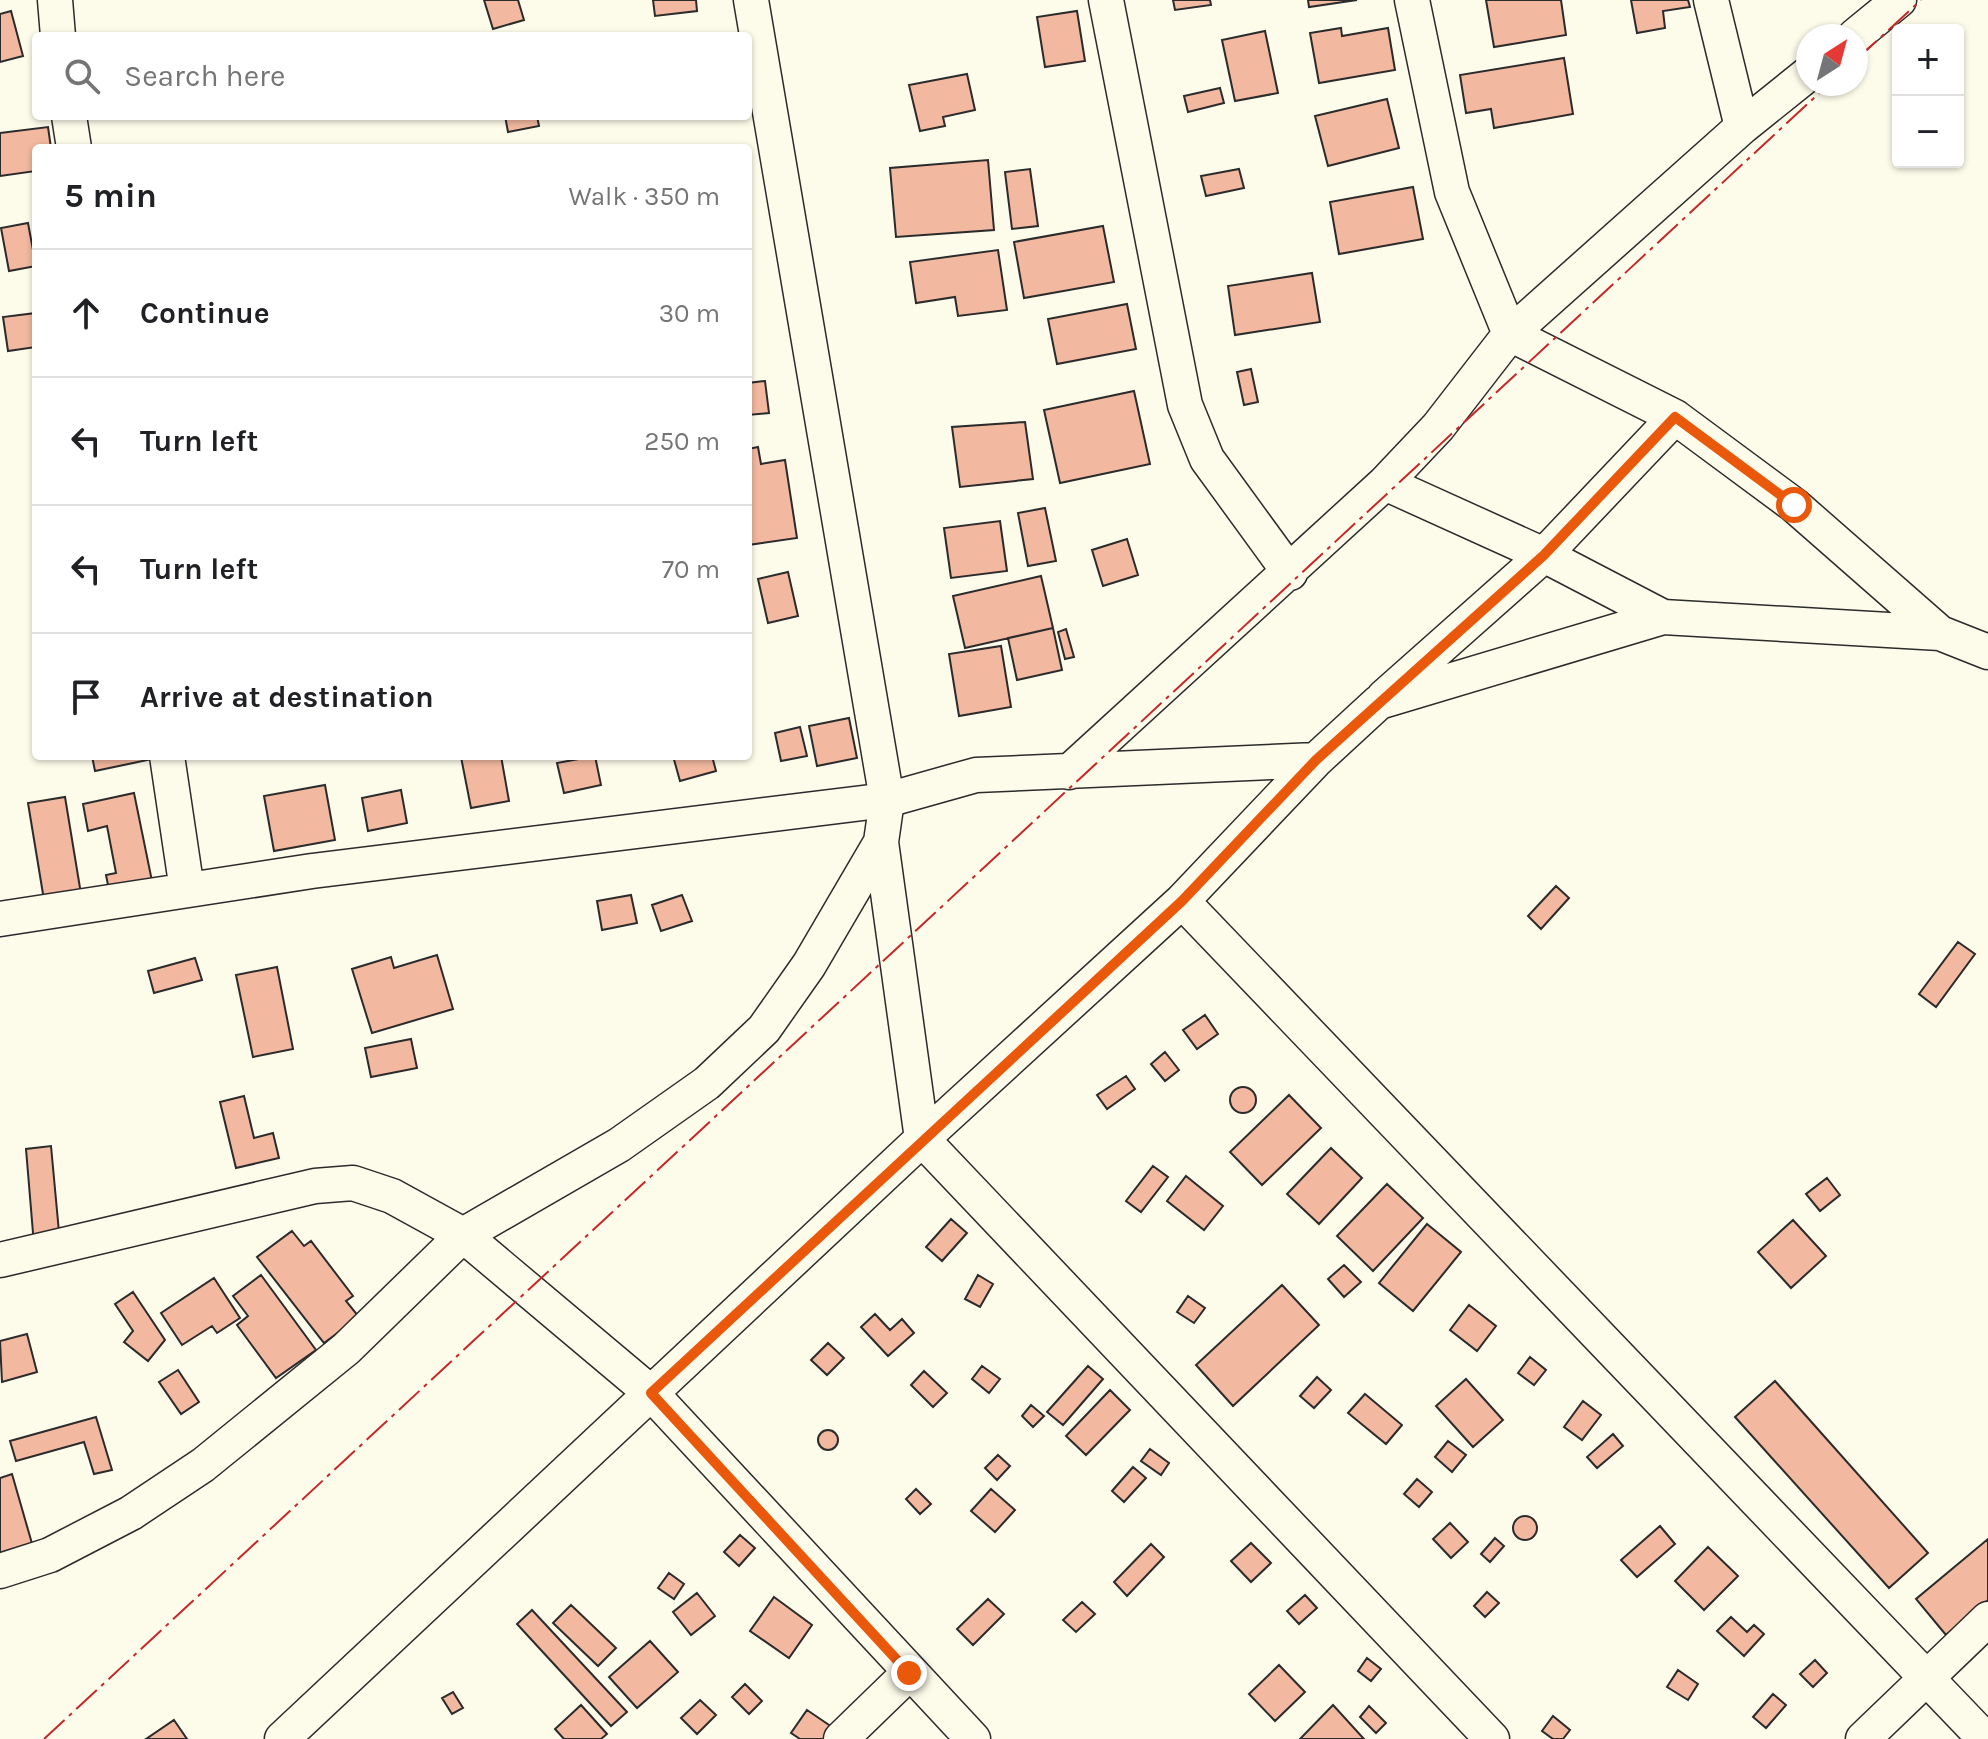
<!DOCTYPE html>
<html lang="en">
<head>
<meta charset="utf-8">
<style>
  :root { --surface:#fff; --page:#f2f2f2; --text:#202124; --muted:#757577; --line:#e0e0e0 }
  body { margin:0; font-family:Karla,sans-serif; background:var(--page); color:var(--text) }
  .controls { position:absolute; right:24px; top:24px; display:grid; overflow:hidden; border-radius:8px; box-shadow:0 2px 6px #0004 }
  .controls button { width:72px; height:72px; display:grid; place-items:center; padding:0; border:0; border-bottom:2px solid var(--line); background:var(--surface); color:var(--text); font:40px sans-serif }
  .compass { position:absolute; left:1796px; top:24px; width:72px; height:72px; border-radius:50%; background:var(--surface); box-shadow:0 2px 6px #0004; rotate:36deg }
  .stop { position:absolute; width:24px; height:24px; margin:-18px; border:6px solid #ea580c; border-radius:50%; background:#fff }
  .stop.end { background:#ea580c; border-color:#fff; box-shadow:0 2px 8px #0008 }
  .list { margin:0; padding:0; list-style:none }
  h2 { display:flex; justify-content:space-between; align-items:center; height:104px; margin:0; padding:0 32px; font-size:34px }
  h2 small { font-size:26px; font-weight:400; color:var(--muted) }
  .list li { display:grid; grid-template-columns:52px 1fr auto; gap:24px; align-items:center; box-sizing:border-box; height:128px; padding:0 32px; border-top:2px solid var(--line) }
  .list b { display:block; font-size:30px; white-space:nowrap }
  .list em { font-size:26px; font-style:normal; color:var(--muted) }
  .icon { flex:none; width:44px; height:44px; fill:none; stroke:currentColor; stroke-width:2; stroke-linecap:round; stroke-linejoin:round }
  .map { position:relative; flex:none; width:1988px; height:1739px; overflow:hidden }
  .search { position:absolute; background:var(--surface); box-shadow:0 2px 6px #0004; left:32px; top:32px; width:720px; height:88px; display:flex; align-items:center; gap:20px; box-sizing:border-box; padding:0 28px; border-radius:8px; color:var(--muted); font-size:30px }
  .panel { position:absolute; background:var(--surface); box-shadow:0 2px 6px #0004; left:32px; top:144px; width:720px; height:616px; border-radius:8px }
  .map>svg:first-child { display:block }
  .building { fill:#f2b8a0; stroke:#2b2b2b; stroke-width:2 }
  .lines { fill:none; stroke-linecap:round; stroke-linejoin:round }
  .minor-casing { stroke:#2b2b2b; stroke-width:37 }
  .minor { stroke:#fdfbea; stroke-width:34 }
  .power { stroke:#c62828; stroke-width:2; stroke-dasharray:28 6 4 6; stroke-linecap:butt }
  .route { stroke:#ea580c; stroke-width:10 }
</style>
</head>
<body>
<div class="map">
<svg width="1988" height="1739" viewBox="0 0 1988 1739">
  <rect width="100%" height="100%" fill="#fdfbea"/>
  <!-- building -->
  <path class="building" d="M484,0h34l6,20 -31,9z
    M653,0h43l1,11 -42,5z
    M1173,0h37l1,5 -36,5z
    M1308,0h49l-48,7z
    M1486,0h75l5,35 -72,12z
    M1631,0h57l2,7 -27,4 2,17 -28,5z
    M11,11l12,45 -23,6v-48z
    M1077,11l8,50 -40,6 -8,-50z
    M1341,28l1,8 46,-8 7,42 -76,13 -9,-50z
    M1265,31l13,62 -43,8 -13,-61z
    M1564,58l9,56 -79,14 -3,-19 -25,4 -6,-38z
    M967,74l8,36 -32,7 2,9 -25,5 -11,-46z
    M1220,88l4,15 -36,9 -4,-16z
    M1387,99l12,49 -71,18 -13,-50z
    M505,116h32l2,10 -31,6z
    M48,127l3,21h-15v23l-36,5v-43z
    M988,160l6,70 -98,7 -6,-69z
    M1030,169l8,57 -26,3 -7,-57z
    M1239,169l5,19 -38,8 -5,-20z
    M1413,187l10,52 -84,15 -9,-52z
    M28,223l8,43 -27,5 -8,-43z
    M1103,226l11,56 -90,16 -10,-56z
    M998,250l9,60 -49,6 -3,-19 -39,6 -6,-41z
    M1312,273l8,49 -85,13 -7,-49z
    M1127,304l9,45 -79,15 -9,-45z
    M36,313v34l-28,4 -5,-34z
    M1251,369l7,33 -14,3 -7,-33z
    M765,381l4,32 -21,2v-32z
    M1134,391l16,73 -90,19 -16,-73z
    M1025,422l8,57 -73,8 -8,-60z
    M758,447l3,17 24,-4 12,78 -49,7v-96z
    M1045,508l11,53 -28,5 -10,-53z
    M1000,521l7,50 -56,7 -7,-50z
    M1127,539l11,36 -35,11 -11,-36z
    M788,572l10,44 -30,7 -10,-44z
    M1041,576l12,52 -88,20 -12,-52z
    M1053,628l9,42 -45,10 -9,-42z
    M1066,629l8,28 -9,2 -7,-27z
    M1001,646l10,61 -52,9 -10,-62z
    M849,718l8,40 -40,8 -8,-40z
    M800,727l7,29 -26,5 -6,-28z
    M92,756h65v2l-62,13z
    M501,756l8,45 -38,7 -10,-51z
    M595,756l6,29 -37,8 -7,-30z
    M673,756h39l4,15 -36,10z
    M325,785l10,55 -61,11 -10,-55z
    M401,790l6,33 -39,8 -6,-33z
    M134,793l19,93 -43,9 -4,-20 10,-2 -9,-47 -19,5 -5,-27z
    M65,797l16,97 -37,6 -16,-97z
    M1556,886l13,12 -28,31 -13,-13z
    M631,895l6,28 -35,7 -5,-29z
    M682,895l10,26 -31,10 -9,-26z
    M1958,942l17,12 -39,53 -17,-13z
    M437,955l16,54 -81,24 -20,-64 39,-12 3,11z
    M195,958l7,22 -48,13 -6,-22z
    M277,967l16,82 -40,8 -17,-82z
    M1205,1015l13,19 -21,15 -14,-19z
    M411,1039l6,29 -46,9 -6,-29z
    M1165,1052l14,18 -14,11 -14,-17z
    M1126,1076l9,13 -28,20 -10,-14z
    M1230 1100a13 13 0 1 1 26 0a13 13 0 1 1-26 0Z
    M1289,1095l32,33 -59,57 -32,-33z
    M244,1096l10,42 19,-5 6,25 -43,10 -16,-66z
    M51,1146l9,97 -26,2 -8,-96z
    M1331,1148l31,30 -43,46 -32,-30z
    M1153,1166l15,11 -27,35 -15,-11z
    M1186,1176l37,30 -19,24 -37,-29z
    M1827,1178l13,17 -20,16 -14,-17z
    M1387,1184l36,34 -50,53 -36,-35z
    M951,1219l16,14 -25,28 -16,-14z
    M1793,1220l33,36 -35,32 -33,-36z
    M1427,1224l34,28 -48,59 -34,-28z
    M292,1231l12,15 7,-5 42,55 -7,5 13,16 -35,26 -67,-86z
    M1344,1265l17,17 -17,15 -16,-18z
    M261,1275l55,75 -40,28 -39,-53 11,-9 -15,-20z
    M978,1275l15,9 -13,23 -15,-8z
    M214,1278l26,40 -23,15 -5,-7 -30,19 -21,-32z
    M1282,1285l37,40 -86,81 -37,-41z
    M133,1292l32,48 -17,21 -24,-19 9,-11 -18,-27z
    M1188,1296l17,12 -11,15 -17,-11z
    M1469,1305l27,21 -19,25 -27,-21z
    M875,1314l15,16 12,-11 12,14 -26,23 -27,-29z
    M27,1334l10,38 -35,10 -2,-41z
    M828,1343l16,15 -17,17 -16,-15z
    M1530,1357l16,13 -12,15 -16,-12z
    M982,1366l18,13 -11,14 -17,-14z
    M1088,1366l15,13 -40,46 -16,-13z
    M178,1370l21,32 -18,12 -22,-32z
    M924,1371l23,22 -14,14 -22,-22z
    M1317,1377l14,13 -17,18 -14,-12z
    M1466,1379l37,41 -30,27 -37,-41z
    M1775,1381l153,172 -39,35 -154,-171z
    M1110,1390l20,20 -44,45 -20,-19z
    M1365,1394l37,31 -16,19 -38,-31z
    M1583,1401l18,14 -19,25 -18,-13z
    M1031,1405l13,11 -11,11 -11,-11z
    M96,1417l16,53 -18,4 -10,-32 -68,19 -6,-20z
    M818 1440a10 10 0 1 1 20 0a10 10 0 1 1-20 0Z
    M1613,1434l10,12 -26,22 -10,-11z
    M1448,1441l18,14 -14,17 -17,-15z
    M1150,1449l19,14 -8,12 -20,-14z
    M998,1455l12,11 -13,14 -12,-12z
    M1133,1467l13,11 -22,24 -12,-11z
    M12,1474l21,73 -33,9v-78z
    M1417,1479l15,13 -13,15 -15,-13z
    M916,1489l15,15 -11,10 -14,-15z
    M991,1489l24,21 -20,22 -24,-21z
    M1513 1528a12 12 0 1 1 24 0a12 12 0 1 1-24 0Z
    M1450,1523l18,19 -17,16 -18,-19z
    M1660,1526l15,18 -38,33 -16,-17z
    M740,1535l15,13 -16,18 -15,-14z
    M1495,1538l9,8 -14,16 -9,-8z
    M1988,1539v61l-42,35 -30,-36z
    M1251,1543l20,20 -20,19 -20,-21z
    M1151,1544l13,13 -37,39 -13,-14z
    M1708,1547l30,29 -34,34 -29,-29z
    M669,1573l15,11 -10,15 -16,-11z
    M1487,1592l12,11 -14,14 -11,-11z
    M697,1593l18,23 -24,19 -18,-23z
    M1305,1595l12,13 -18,16 -12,-13z
    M774,1597l38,28 -23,33 -39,-27z
    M988,1599l16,15 -31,31 -16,-16z
    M1082,1602l13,12 -19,18 -13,-12z
    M571,1605l45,43 -18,18 -45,-43z
    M532,1610l95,102 -16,14 -94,-102z
    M1731,1617l16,15 7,-7 10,9 -20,22 -27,-25z
    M650,1641l28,31 -41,36 -28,-31z
    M1367,1658l14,11 -10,12 -13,-10z
    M1815,1660l12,13 -14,14 -13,-13z
    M1279,1665l26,27 -30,29 -26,-27z
    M1678,1670l20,14 -10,16 -21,-13z
    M745,1684l17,17 -13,13 -17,-17z
    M453,1692l10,16 -11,6 -10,-16z
    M1773,1694l13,11 -20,23 -13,-11z
    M700,1700l16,15 -19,19 -16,-16z
    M581,1705l26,29 -6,5h-37l-9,-10z
    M1333,1705l31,34h-64z
    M1369,1706l17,17 -10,10 -16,-16z
    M807,1710l25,17 -8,12h-24l-9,-6z
    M1553,1716l17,14 -7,9h-10l-11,-8z
    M174,1720l13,19h-41z"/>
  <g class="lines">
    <!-- minor casing -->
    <g class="minor-casing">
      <path id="minor" d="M55,0l3,36
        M751,0l136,800 -6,42 41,297 570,600
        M1106,0l79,405 22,54 83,114
        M1412,0l40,192 58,142 165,83 119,88 146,128
        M1711,0l31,127
        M1855,36l44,-36
        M69,116l5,32
        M1385,483l159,72 119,62
        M1384,697l160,-142 131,-138
        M167,756l20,134
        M1069,772l316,-289 53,-56 72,-93 232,-207 66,-53
        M1182,901l803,838
        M0,919l312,-48 575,-71 89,-25 340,-15
        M0,1260l315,-74 38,-3 39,13 71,39 188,158 322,346
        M0,1571l50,-16 81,-42 72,-48 143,-116 117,-114 156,-90 88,-62 57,-54 45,-64 72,-123
        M282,1739l640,-600 260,-238 134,-141 63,-58 284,-85 277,16 48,19
        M841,1739l68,-66
        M1863,1739l125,-120"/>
    </g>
    <!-- minor -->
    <use href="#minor" class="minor"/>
    <!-- power -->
    <path class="power" d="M1856,60l65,-60
      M44,1739l1785,-1655"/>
  </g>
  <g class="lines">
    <!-- route -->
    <path class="route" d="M909,1673l-258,-280 531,-492 134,-141 228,-205 131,-138 119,88"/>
  </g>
</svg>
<div class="controls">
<button>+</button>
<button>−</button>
</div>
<svg class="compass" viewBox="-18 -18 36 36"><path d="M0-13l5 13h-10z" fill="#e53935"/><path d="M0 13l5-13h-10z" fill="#757577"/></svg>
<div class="stop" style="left:1794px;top:505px"></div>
<div class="stop end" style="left:909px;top:1673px"></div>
<div class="search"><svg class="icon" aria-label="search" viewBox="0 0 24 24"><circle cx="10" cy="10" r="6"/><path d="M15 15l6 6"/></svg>Search here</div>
<section class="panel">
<h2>5 min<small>Walk · 350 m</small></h2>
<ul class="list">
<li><svg class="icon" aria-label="ahead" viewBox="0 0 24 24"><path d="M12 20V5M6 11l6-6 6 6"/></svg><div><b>Continue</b></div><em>30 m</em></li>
<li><svg class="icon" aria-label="left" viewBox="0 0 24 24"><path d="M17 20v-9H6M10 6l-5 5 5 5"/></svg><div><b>Turn left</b></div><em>250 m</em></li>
<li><svg class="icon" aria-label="left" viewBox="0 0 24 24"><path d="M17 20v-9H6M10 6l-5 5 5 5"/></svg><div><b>Turn left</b></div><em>70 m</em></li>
<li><svg class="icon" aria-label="arrive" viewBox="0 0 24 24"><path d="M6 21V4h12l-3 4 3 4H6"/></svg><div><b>Arrive at destination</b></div></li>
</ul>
</section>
</div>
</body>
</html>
